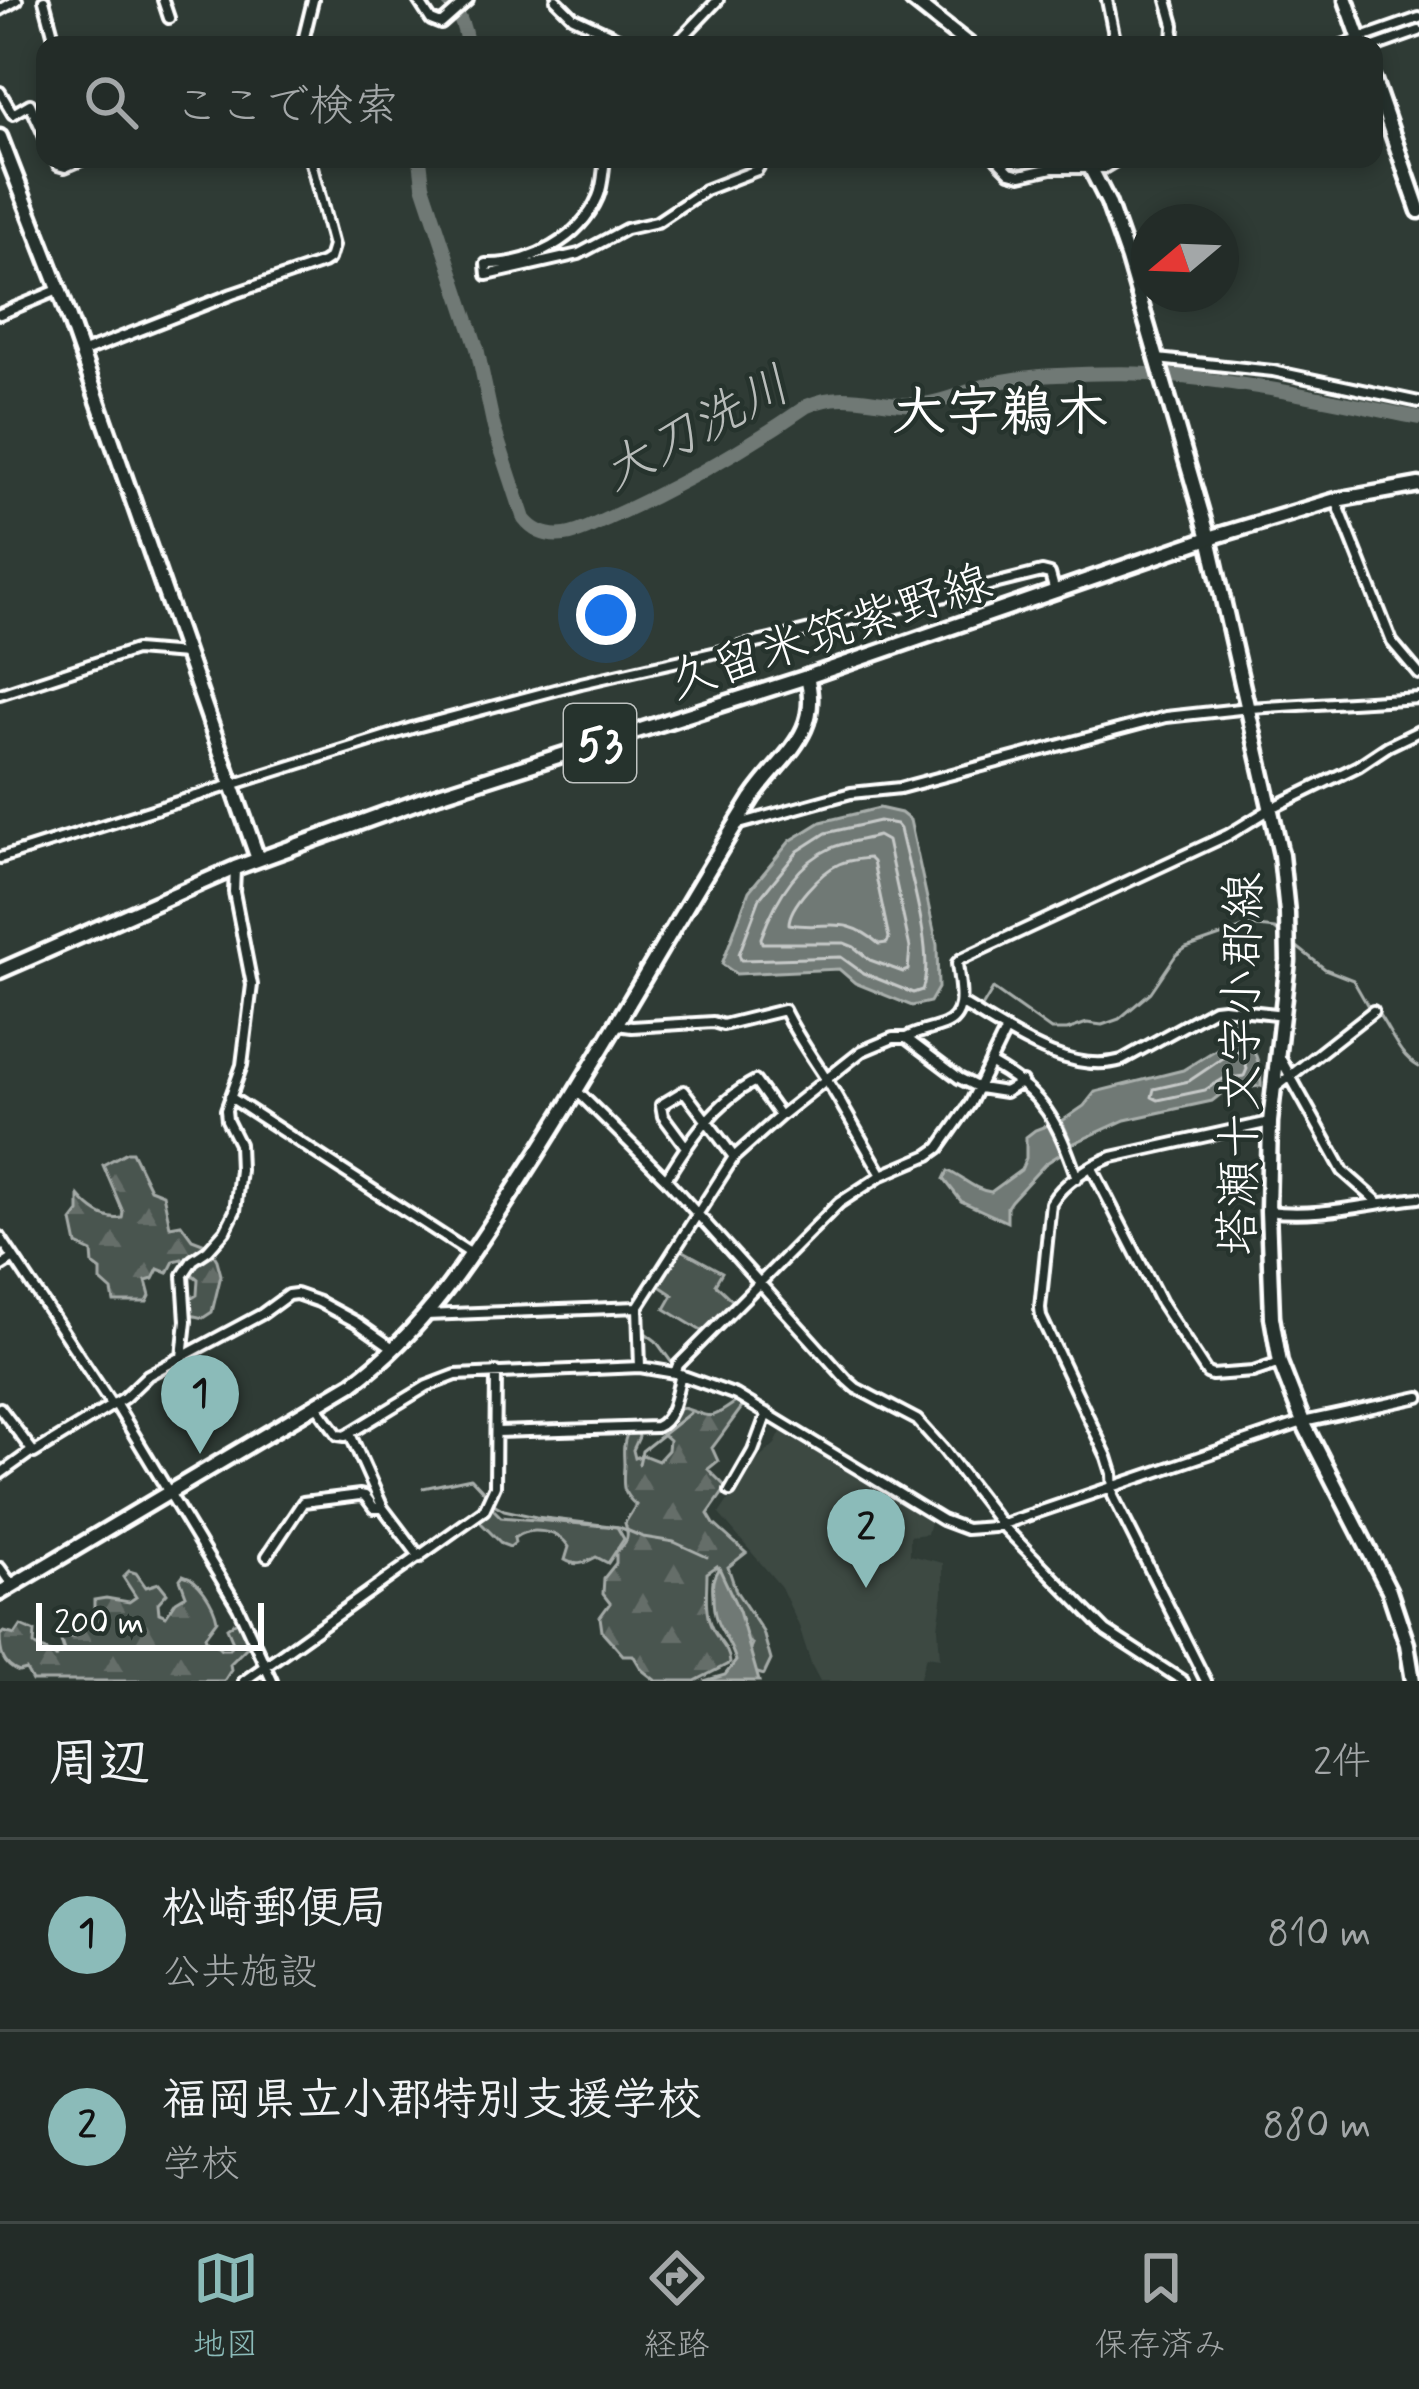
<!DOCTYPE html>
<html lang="ja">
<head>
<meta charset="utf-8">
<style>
  :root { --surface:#232c28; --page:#2f3834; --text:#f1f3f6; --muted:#a3a7a8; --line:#404845; --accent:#8bbbb9 }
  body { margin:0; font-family:Mynerve,"Klee One",sans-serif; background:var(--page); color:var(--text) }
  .compass { position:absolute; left:1131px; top:204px; width:108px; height:108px; border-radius:50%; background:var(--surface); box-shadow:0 6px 18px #0003; rotate:251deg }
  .scale { position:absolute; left:36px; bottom:30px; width:228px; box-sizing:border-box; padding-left:12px; border:6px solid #fff; border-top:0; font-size:33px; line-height:42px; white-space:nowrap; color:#fff; -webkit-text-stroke:9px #26332d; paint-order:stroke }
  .you { position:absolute; left:606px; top:615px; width:42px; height:42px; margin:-30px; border:9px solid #fff; border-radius:50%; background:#1a73e8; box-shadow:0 0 0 18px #1a73e833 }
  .badge { display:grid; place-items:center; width:78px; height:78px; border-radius:50%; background:var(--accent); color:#111; font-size:39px; font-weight:700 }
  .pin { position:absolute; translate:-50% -99px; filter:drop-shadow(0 3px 6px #0008) }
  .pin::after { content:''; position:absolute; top:63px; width:42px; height:36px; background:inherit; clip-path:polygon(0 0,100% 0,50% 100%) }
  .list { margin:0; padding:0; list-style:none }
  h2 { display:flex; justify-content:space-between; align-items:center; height:156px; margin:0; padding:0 48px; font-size:51px }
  h2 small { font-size:39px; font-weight:400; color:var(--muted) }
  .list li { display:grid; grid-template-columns:78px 1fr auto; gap:36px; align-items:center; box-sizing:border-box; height:192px; padding:0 48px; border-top:3px solid var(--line) }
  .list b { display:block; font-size:45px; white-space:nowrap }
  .list p { margin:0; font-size:39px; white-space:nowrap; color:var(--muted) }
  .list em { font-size:39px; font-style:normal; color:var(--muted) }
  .icon { flex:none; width:66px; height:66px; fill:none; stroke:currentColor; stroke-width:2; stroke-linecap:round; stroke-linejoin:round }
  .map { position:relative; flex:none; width:1419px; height:1681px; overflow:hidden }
  .search { position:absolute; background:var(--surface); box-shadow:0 6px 18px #0003; left:36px; right:36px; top:36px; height:132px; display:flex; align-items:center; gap:30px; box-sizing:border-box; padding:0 42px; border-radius:24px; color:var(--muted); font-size:45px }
  .sheet { height:540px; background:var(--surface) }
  nav { display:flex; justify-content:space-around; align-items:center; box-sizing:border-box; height:168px; border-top:3px solid var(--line); background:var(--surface); font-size:33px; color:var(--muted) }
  nav a { display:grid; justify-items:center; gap:6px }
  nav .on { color:var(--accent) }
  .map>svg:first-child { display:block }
  .built { fill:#3c4842 }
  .green { fill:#4a544f; stroke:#a4aaa7; stroke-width:3 }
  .forest { fill:url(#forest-firs); stroke:#a4aaa7; stroke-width:3 }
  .water { fill:#707975; stroke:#a9afac; stroke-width:3 }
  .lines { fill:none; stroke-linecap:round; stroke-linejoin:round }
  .shore { stroke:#c6c9c8; stroke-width:3 }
  .stream { stroke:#a9afac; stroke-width:3 }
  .river { stroke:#707975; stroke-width:14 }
  .street-casing { stroke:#fff; stroke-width:16 }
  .secondary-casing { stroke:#fff; stroke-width:21 }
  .primary-casing { stroke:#fff; stroke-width:21 }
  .street { stroke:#26332d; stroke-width:8 }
  .secondary { stroke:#26332d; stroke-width:12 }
  .primary { stroke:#26332d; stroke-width:12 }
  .labels { text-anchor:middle; stroke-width:9; stroke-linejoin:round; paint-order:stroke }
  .shield { fill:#26332d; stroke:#bec2c0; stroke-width:3 }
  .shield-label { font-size:45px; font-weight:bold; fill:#fff }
  .street-label { font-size:48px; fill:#fff; stroke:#26332d }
  .water-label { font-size:51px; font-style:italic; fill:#b8bcba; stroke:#26332d }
  .quarter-label { font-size:54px; font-weight:bold; fill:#fff; stroke:#26332d }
</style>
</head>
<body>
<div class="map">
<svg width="1419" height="1681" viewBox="0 0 1419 1681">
  <defs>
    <pattern id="forest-firs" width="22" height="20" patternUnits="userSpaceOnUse" patternTransform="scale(3)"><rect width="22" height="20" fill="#4a544f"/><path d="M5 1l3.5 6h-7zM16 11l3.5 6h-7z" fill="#656e69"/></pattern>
  </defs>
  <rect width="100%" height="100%" fill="#2f3b35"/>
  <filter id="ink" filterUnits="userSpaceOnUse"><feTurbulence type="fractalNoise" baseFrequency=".00833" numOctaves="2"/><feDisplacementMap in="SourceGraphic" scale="24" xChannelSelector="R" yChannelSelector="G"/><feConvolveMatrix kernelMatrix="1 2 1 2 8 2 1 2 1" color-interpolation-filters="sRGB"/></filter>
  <g filter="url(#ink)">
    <!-- built -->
    <path class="built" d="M783,1428l148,90 -4,16 -17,2v19l33,8v30l-5,34 2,31 -14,-2 -7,25h-99l-9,-17 -12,-38 -18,-39 -62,-73 30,-46 26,-24z"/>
    <!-- green -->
    <path class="green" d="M680,1249l42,23 -7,12 19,18 -29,31 -40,-24 8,-14 -15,-10z
      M491,1507l10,10 116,10 7,12 -16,24 -12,-6c-11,6 -19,10 -31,3l4,-13c-10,-17 -40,-21 -55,-9l1,5 -5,4 -8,-3 -21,-21 -1,-4z"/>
    <!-- forest -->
    <path class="forest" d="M127,1152h5l18,37 13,5 7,32 11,-2 11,15 16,6 9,15 4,15 -9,37 -9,6 -13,-3 -1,-15 8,-5 1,-16 -5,-4 -6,5 -10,-2 8,-16 -3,-3 -8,2 -6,12 -10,-4 -5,10 -7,2 4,15 -3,6h-33l-2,-11 -11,-10v-10l-8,-6 -1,-13 -15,-7 -5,-24 7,-9v-16c11,13 26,25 43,22l1,-6 -20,-47z
      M737,1401l6,5c-10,13 -20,28 -31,42l6,13 -10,8 17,17 -1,5 -16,23 6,10 32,29 -18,14 8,24 27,41 8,28 -7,15 -13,-4 -3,-18 4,-9 -7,-4 -28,-74 -10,7c0,17 -3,37 4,53 6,15 18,21 19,37l-35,18h-39l-14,-11 -9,-15h-10l-21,-24 -2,-14 10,-14 -7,-9 1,-16 12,-15v-11c11,-9 14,-15 9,-29l11,-18c-15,-13 -13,-20 -12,-39 0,-13 -2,-19 3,-32l10,-3 2,6 -6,13 2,8 8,-3 15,6 10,-11 1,-10 -9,-8 20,-25c33,10 28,15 57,-6z
      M129,1571l7,2 10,14 13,-4 8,10 -9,10 1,10 7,3 10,-15 10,-6 -6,-16 3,-4c16,4 31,29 34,45l-12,16 2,6 8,1 6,6h8l4,-7 -6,-14 11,-8 7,10 3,16 -18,18 1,6 -7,11h-192l-6,-11 -7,2c-17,-7 -19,-19 -19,-37l4,-3 11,3 6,-9 14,6 -1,13c6,6 15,5 22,12l8,-6 -4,-13 2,-7h5l2,6h4l-2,-12 3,-5h12l8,-7v-13l12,-2 23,4 7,-5 -13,-20z"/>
    <!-- water -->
    <path class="water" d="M879,808l22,5 9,7 27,125 1,43 -8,14 -18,4 -57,-23 -16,-14 -103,5 -14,-10 27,-73 41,-50 31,-19z
      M1235,1021c15,18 27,40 26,65l-35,4 -14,11 -87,19 -53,24 -10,-23 22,-15 11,-14 88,-22 39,-24 1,-17z
      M1051,1124l11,29 -17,11 -34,37 -4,6v15l-46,-21 -17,-22 4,-8c16,7 26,19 43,21l30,-22 5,-12v-21l9,-7z
      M719,1568l20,43 20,70h-55l21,-6 11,-14c-8,-28 -23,-31 -23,-65 -1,-12 -1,-18 6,-28z"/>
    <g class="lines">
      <!-- shore -->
      <path class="shore" d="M879,821l17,3 4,5c8,38 36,127 22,161l-9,3 -50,-20 -22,-16 -100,3 -2,-6 21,-56 38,-47 28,-18z
        M878,836l9,5 23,107 -2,22 -5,2 -33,-12 -16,-13 -10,-4h-82l-1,-5c13,-35 34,-74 70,-90 14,-6 32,-8 47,-12z
        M869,858l4,4 16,76 -2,5 -8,1c-36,-31 -51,-13 -90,-20 0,-18 32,-52 50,-60 9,-4 21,-5 30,-6z
        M1235,1050l6,3 6,16 -3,7 -21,3 -18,11 -47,10 -6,-3 2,-8 35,-8z"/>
      <!-- stream -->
      <path class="stream" d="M1369,43l50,-18
        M1292,943l33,26 28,11 16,28
        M981,1009l12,-20 58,41h16l20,-7 15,2 17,-6 32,-27 25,-37 10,-7 63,-22 26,3 5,4
        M1377,1012c14,19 21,43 42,55
        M644,1332l12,9 16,22
        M639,1464l3,-13 48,-38
        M423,1488l48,-10 17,18
        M492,1503l12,7 32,7 83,10 24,10 31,5 33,15"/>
      <!-- river -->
      <path class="river" d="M447,0c12,12 18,28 20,45
        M420,159l3,26 54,163 17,80 30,91c10,13 24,18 41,16 16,-2 30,-11 44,-17 69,-31 136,-69 198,-112 42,-19 73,2 116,-2 22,-2 41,-12 61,-18 23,-7 49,-10 73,-11 30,-1 61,-3 91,-1 92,6 181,26 271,44"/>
      <!-- street casing -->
      <g class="street-casing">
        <path id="street" d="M44,0l12,45
          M163,0l6,18
          M418,0l13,20 10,4 27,-24
          M556,0l17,17 60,28
          M1107,0l9,45
          M1167,0l7,25 -1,20
          M0,10l17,-10
          M302,45l11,-45
          M675,45l43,-45
          M1342,45l77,-27
          M1374,47l45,-16
          M0,92l13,22 17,-10 15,33
          M55,159l3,6 7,2 19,-8
          M997,159l13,13 11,3 31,-7h52l15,-9
          M487,275l92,-21 47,-25 31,-7 48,-32 52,-20 7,-11
          M487,275l-1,-11c44,1 94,-25 112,-67 5,-11 5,-26 7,-38
          M0,314l58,-24
          M81,353l151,-59 91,-31 6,-4 4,-13 -23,-87
          M1157,359l116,12 146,31
          M1336,500l56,142 27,32
          M0,694l135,-44 50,4
          M739,824l112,-31 49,-5 266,-71 83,-9 170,-10
          M0,858l412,-130 169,-45 189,-43 272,-68 8,2 5,18
          M962,1004c45,26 106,72 160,56l92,-51 9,-1 61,7
          M617,1025l15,2 81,-5 10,3 61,-15c17,35 42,65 60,99 13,22 25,44 38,66
          M906,1038c13,-7 25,-8 38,-13 25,-9 15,-41 13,-62l4,-4 267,-124 44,-27 86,-42 30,-20 31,-15
          M1279,1056l64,115 35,31
          M991,1064c54,30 66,57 86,114
          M1275,1088l98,-77
          M577,1091l89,88 181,201 9,8 61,32 27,30 56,73 106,108 77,50
          M230,1097l243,158
          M686,1147l-23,-31 -2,-11 23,-14 50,66
          M1092,1168l68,133 47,72 5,2 41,-3 27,-9
          M666,1179c23,-38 49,-77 89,-98l25,35
          M1268,1211c51,7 100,-8 151,-13
          M0,1237l111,167
          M0,1267l14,-9
          M426,1315l212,-8
          M182,1357l4,-36 -3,-46 10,-15 15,-10 17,-19 10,-20 5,-41 -1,-26 -12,-24 -1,-10 16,-45 10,-80 -18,-93 1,-22
          M640,1367l-2,-60 96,-150 46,-41 82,-65 31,-13h13l53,40 20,10 26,4 17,-10
          M675,1373l3,-8 161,-162 43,-28 47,-20 10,-7 31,-44 36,-74
          M115,1403l123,204 34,74
          M316,1405l22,30 7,1 82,-50 29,-11 184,-8 35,6 61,22 206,125 24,9 28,-2 309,-105 116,-25
          M0,1408l34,45 90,-55 24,-23 114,-61 26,-19 8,-1 23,8 37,20 37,26
          M497,1432l159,-5c18,-7 20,-35 25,-53
          M350,1434l33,74
          M0,1474l32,-23
          M730,1491l23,-40 14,-38
          M267,1556l36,-54 57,-7 5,1 9,12h9l37,49
          M0,1568l12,17
          M244,1681l240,-171 11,-24 1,-114
          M1206,1681l-93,-185 -1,-23 -5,-16 -66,-140 -1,-9 11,-105c12,-20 39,-38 61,-46l158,-35"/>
      </g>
      <!-- secondary casing -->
      <g class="secondary-casing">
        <path id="secondary" d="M912,0l57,45
          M1346,0l16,45
          M1374,81l45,130
          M0,137l59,152 199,570
          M1086,159l22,43 20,57 81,279 72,317 6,58 1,48 -18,161 -2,89 4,106 8,46 23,59 86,168 18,54 6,37
          M0,1593l353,-210c80,-59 129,-144 182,-226 75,-118 143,-240 217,-359 29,-43 70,-63 55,-121"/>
      </g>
      <!-- primary casing -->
      <g class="primary-casing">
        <path id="primary" d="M0,971l235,-103 204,-74 368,-117 402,-139 127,-38 83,-15"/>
      </g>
      <!-- street -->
      <use href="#street" class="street"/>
      <!-- secondary -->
      <use href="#secondary" class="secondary"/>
      <!-- primary -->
      <use href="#primary" class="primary"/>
    </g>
  </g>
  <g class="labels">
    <!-- shield labels -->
    <rect class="shield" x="564" y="704" width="72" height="78" rx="9"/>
    <g class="shield-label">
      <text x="600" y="759">53</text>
    </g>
    <!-- street labels -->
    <g class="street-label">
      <text transform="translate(829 630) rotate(-18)" y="17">久留米筑紫野線</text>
      <text transform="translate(1239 1064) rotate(-89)" y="17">塔瀬十文字小郡線</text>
    </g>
    <!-- water labels -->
    <g class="water-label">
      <text transform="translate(695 427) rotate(-28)" y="18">大刀洗川</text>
    </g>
    <!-- quarter labels -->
    <g class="quarter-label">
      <text x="1000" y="429">大字鵜木</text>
    </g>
  </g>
</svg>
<svg class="compass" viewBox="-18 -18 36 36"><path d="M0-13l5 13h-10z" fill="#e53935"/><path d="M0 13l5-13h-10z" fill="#a3a7a8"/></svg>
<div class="scale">200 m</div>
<div class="you"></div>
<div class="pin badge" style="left:200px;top:1454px">1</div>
<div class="pin badge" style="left:866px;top:1588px">2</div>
<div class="search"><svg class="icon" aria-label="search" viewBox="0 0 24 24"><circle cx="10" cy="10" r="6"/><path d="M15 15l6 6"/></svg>ここで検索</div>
</div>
<section class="sheet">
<h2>周辺<small>2件</small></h2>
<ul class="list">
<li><span class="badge">1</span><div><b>松崎郵便局</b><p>公共施設</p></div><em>810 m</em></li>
<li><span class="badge">2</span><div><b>福岡県立小郡特別支援学校</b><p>学校</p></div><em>880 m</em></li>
</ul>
</section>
<nav>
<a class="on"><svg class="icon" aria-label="map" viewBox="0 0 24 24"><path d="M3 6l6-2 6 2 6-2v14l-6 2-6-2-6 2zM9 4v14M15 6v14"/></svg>地図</a>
<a><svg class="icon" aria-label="directions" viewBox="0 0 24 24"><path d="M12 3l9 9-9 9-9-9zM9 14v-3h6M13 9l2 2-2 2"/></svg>経路</a>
<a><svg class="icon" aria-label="saved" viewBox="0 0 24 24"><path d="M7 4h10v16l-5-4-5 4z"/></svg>保存済み</a>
</nav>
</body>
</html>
